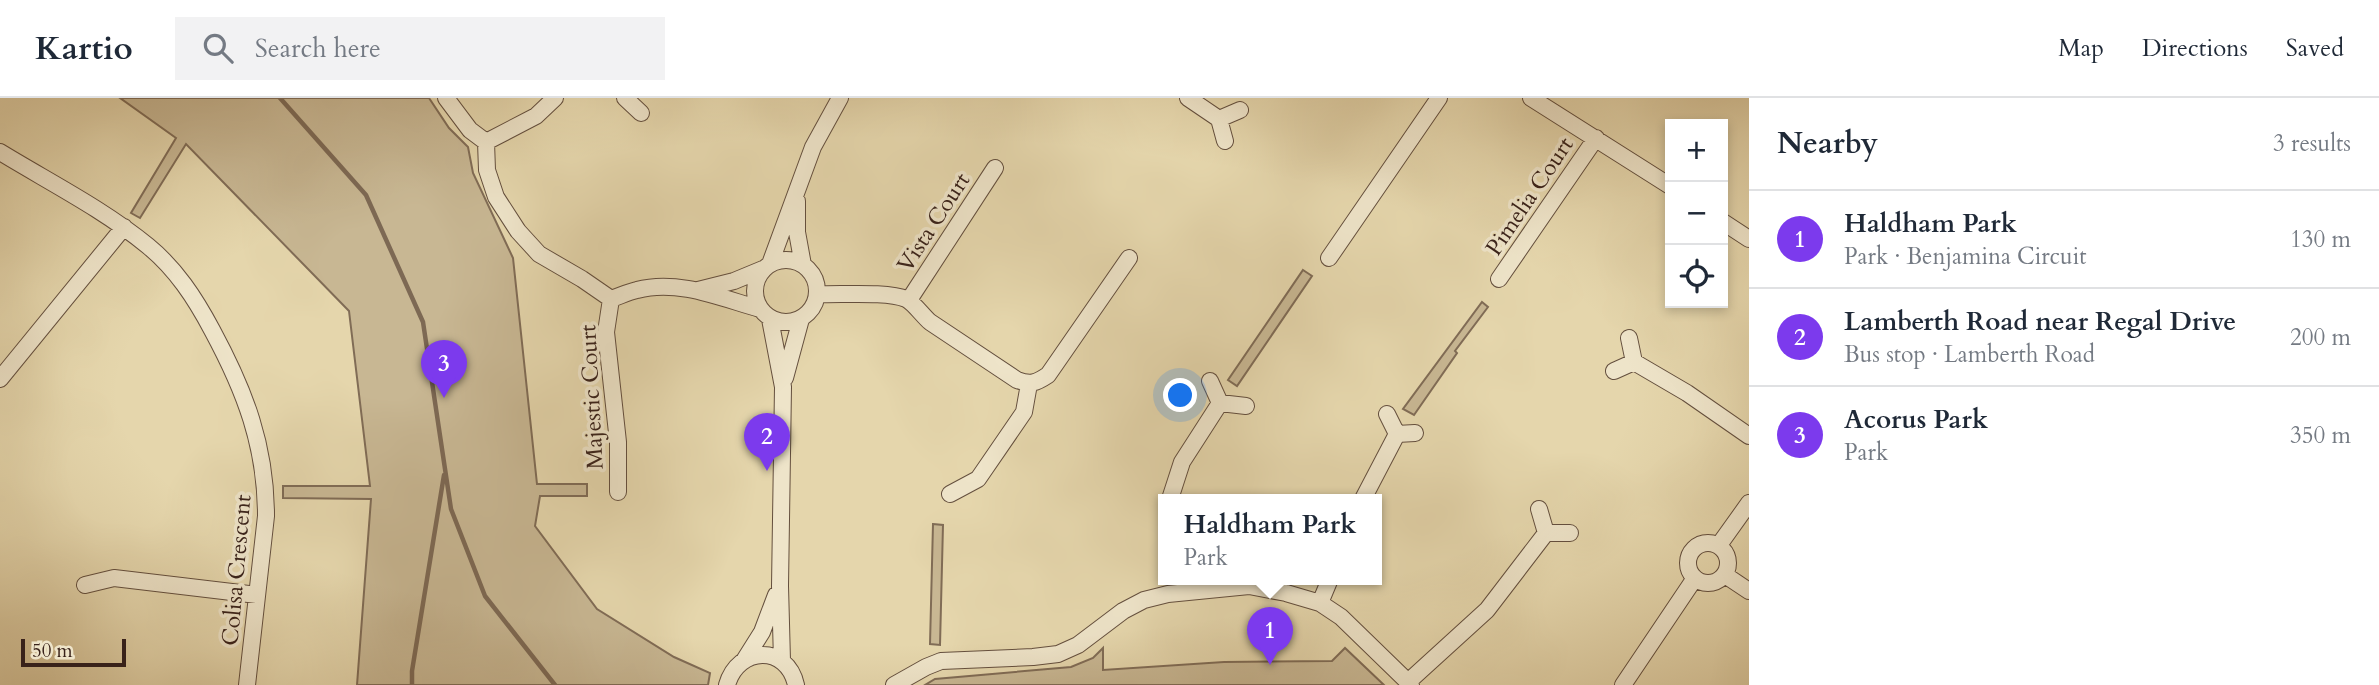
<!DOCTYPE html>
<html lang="en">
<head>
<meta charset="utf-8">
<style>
  :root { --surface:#fff; --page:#f2f2f3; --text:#1f2937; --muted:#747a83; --line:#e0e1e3; --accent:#7c3aed }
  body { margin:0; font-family:Cardo,serif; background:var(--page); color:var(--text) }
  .controls { position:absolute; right:21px; top:21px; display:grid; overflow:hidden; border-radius:0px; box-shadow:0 4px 10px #0003 }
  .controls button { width:63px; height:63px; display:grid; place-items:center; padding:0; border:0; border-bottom:2px solid var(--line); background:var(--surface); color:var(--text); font:35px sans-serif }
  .scale { position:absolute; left:21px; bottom:18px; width:105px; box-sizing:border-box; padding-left:7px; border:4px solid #39221a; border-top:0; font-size:19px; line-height:24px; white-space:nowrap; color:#39221a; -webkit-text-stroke:5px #eee4c9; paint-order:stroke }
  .you { position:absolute; left:1181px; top:298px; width:24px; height:24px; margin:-18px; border:5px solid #fff; border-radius:50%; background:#1a73e8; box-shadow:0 0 0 10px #1a73e833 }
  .badge { display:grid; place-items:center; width:46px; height:46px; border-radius:50%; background:var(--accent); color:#fff; font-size:23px; font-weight:700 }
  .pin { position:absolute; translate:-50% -58px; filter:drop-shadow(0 2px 4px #0008) }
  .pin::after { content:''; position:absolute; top:37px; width:24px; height:21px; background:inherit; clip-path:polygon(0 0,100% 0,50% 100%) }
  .popup { position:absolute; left:1158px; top:396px; width:224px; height:91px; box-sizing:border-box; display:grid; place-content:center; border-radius:0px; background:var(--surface); filter:drop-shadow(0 2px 5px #0005); font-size:23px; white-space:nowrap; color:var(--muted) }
  .popup b { font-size:26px; color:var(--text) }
  .popup::after { content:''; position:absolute; left:50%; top:100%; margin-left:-14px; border:14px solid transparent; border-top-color:var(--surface) }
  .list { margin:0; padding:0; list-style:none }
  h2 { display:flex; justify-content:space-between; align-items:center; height:91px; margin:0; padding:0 28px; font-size:30px }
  h2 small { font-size:23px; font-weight:400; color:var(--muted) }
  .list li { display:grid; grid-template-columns:46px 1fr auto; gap:21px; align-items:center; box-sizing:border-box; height:98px; padding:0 28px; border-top:2px solid var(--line) }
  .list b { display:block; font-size:26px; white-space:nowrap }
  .list p { margin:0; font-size:23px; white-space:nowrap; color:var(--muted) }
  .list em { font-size:23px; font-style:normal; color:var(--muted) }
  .icon { flex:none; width:38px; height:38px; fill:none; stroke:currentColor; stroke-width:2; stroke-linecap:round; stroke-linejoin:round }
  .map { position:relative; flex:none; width:1749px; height:587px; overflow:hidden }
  header { display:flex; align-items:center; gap:42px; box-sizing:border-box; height:98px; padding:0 35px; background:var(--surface); border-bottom:2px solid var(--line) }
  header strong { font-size:33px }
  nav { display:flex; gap:38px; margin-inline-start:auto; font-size:24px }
  .search { width:490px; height:63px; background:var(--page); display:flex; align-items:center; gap:18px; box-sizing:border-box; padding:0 24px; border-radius:0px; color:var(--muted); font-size:26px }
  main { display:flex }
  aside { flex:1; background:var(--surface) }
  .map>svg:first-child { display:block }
  .green { fill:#c8b793; stroke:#806c56; stroke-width:2 }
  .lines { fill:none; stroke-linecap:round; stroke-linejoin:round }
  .stream { stroke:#7d6954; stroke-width:4.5 }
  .minor-casing { stroke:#644f3e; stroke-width:18 }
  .minor { stroke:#eee4c9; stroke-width:16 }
  .labels { text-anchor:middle; stroke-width:7; stroke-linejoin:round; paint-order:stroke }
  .street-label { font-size:23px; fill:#39221a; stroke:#eee4c9 }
</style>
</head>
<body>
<header>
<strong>Kartio</strong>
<div class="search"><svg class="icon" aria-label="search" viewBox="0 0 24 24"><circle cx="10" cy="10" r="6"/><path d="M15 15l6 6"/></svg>Search here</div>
<nav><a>Map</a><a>Directions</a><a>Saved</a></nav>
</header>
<main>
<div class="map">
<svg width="1749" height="587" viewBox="0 0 1749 587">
  <rect width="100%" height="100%" fill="#e5d6ac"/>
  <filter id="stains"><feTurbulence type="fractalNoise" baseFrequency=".00286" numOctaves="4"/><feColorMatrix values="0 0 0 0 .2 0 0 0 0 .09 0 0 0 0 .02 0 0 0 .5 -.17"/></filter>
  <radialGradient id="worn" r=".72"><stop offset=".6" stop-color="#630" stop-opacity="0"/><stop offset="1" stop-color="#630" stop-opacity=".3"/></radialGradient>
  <!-- green -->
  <path class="green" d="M120,0h309l20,30 19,19 5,26 40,85 24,226h50v12h-47l-5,30 62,83 77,48 36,16 -2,12h-351l14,-186 -88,-1v-12h87l-21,-175 -163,-167 -46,74 -9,-5 45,-75z
    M1303,172l9,6 -75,110 -9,-6z
    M1482,204l6,5 -33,44 2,2 -43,62 -11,-6z
    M933,426l10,1 -3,120 -10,-1z
    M1103,550v22l121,-8 108,-1 13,-13 39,37h-459l10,-6 136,-12 22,-9z"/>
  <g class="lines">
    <!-- stream -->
    <path class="stream" d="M280,0l86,97 57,127 28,187 34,87 70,89
      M412,587v-14l32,-196"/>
    <!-- minor casing -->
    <g class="minor-casing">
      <path id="minor" d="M446,0l24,32 16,12 1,28 9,27 22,34 21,23 43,25 29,20c9,-3 17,-7 26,-9 41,-11 84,8 123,19
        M625,0l16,15
        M1188,0l31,21
        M1531,0l139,88
        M1225,43l-6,-22 21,-9
        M486,44l50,-26 19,-18
        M0,54c49,30 103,57 148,94 28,23 47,52 64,84 33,61 54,116 54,186l-19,169
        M797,103v31l6,33
        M1723,124l26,17
        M1329,160l110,-160
        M755 193a31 31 0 1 1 62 0a31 31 0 1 1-62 0Z
        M770,166l43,-117 27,-49
        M1499,181l97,-141
        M698,192l36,-9 29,-12
        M817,196c22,1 71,-3 89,5 7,3 17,17 24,23l87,58c14,5 19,3 31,-5l81,-117
        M611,201l-5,33 12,110v50
        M909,202l86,-132
        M770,221l13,68 -3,199 2,75
        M1634,264l53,31 62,43
        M1614,273l20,-9 -5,-24
        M785,280l16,-59
        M0,281l124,-152
        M1210,283l10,22 26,3
        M1387,316l10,20 18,-1
        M950,396l28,-15 46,-67 5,-28
        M1170,401l12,-37 38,-59
        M1363,401l34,-65
        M1539,411l7,24h24
        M1688 465a20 20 0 1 1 40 0a20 20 0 1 1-40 0Z
        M1719,447l30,-42
        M1725,477l24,16
        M85,487l29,-7 143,17
        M1320,505l10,-24
        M745,561l17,-27 14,-37
        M1408,584l79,-72 59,-77
        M727,587c11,-39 60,-41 69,0
        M894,587l32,-18 15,-6 92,-4 25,-3 20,-9 45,-34 21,-11 24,-6 81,-8 37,7 34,10 21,14 70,68
        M1623,587l72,-107"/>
    </g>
    <!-- minor -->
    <use href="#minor" class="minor"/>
  </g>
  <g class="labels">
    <!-- street labels -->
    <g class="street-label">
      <text transform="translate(1529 98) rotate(-56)" y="8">Pimelia Court</text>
      <text transform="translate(933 124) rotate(-57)" y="8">Vista Court</text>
      <text transform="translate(591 299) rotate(-93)" y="8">Majestic Court</text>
      <text transform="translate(236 472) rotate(-85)" y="8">Colisa Crescent</text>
    </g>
  </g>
  <rect width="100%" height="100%" filter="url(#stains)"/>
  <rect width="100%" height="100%" fill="url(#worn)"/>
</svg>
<div class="controls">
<button>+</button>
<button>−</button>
<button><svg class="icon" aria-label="locate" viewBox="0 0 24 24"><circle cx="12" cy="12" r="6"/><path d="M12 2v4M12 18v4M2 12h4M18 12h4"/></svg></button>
</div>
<div class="scale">50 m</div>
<div class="you"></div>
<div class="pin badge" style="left:1270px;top:567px">1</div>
<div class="popup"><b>Haldham Park</b>Park</div>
<div class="pin badge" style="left:767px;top:373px">2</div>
<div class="pin badge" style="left:444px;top:300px">3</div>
</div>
<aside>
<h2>Nearby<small>3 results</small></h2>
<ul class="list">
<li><span class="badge">1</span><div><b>Haldham Park</b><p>Park · Benjamina Circuit</p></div><em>130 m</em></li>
<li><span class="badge">2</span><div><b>Lamberth Road near Regal Drive</b><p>Bus stop · Lamberth Road</p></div><em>200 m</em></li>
<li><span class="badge">3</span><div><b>Acorus Park</b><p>Park</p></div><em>350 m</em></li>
</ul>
</aside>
</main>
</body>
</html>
